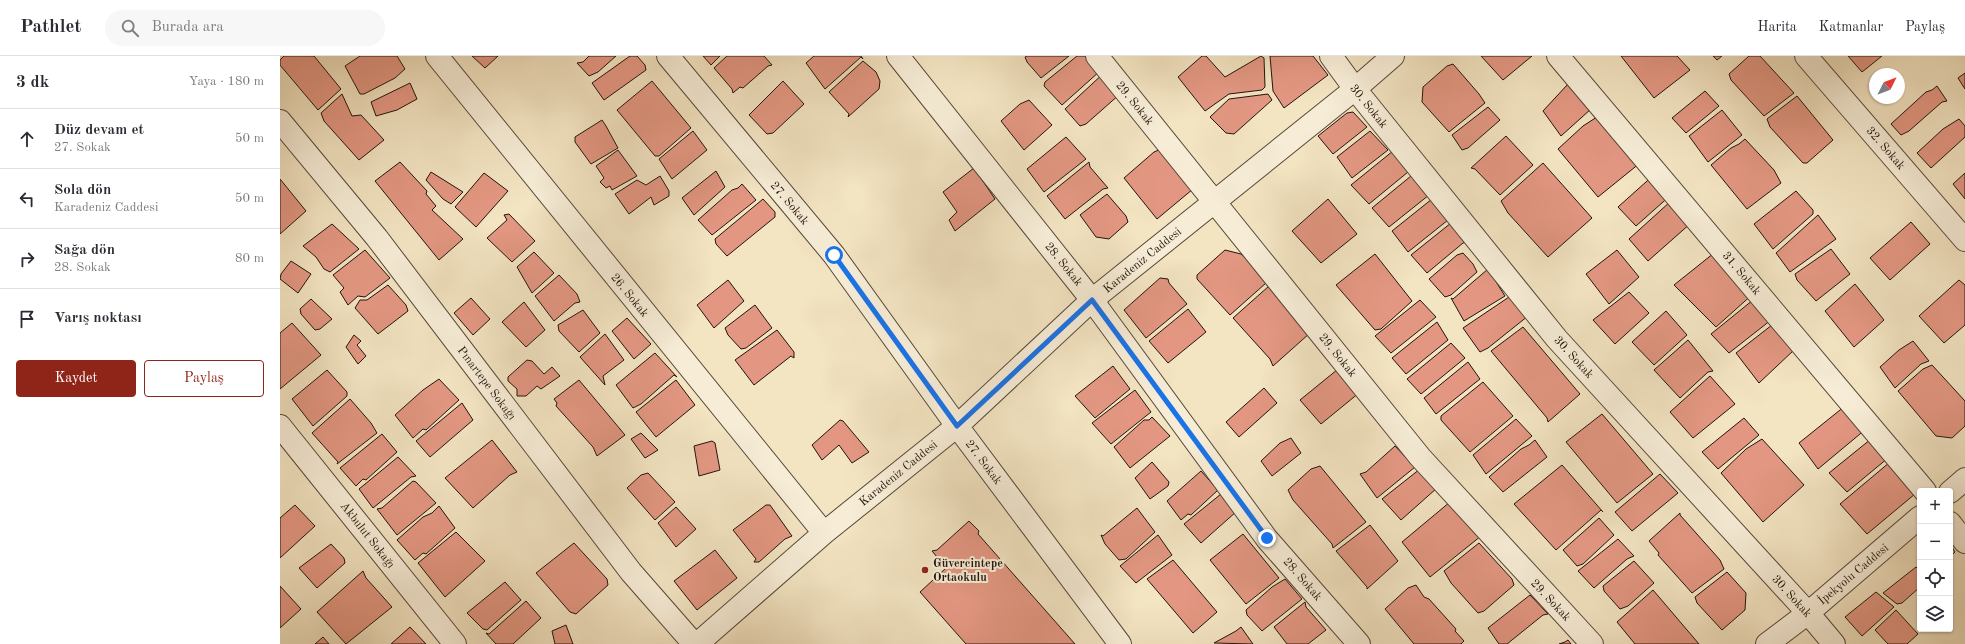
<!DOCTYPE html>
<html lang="tr">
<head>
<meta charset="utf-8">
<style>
  :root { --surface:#fff; --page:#f7f7f7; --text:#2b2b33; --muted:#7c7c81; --line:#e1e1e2; --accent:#8f2418 }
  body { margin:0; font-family:"Old Standard TT",serif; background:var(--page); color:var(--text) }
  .controls { position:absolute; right:12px; bottom:12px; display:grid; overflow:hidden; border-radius:4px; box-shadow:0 1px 3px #0004 }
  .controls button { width:36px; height:36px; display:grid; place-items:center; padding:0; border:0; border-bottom:1px solid var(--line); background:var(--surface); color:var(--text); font:20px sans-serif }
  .compass { position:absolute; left:1589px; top:12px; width:36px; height:36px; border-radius:50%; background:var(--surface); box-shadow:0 1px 3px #0004; rotate:48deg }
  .stop { position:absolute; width:12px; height:12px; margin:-9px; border:3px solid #1a73e8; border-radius:50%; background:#fff }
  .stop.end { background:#1a73e8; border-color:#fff; box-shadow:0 1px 4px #0008 }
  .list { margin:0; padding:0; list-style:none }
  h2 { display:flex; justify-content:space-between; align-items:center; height:52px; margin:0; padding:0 16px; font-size:17px }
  h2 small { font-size:13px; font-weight:400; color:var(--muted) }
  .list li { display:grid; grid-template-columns:26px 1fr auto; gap:12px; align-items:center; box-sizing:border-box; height:60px; padding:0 16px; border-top:1px solid var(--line) }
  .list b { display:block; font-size:15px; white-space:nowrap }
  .list p { margin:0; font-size:13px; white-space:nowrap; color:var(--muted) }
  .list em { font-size:13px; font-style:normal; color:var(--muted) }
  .actions { display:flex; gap:8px; padding:12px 16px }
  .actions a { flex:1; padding:9px 0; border:1px solid var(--accent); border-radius:4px; text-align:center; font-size:14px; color:var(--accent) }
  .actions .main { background:var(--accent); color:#fff }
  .icon { flex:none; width:22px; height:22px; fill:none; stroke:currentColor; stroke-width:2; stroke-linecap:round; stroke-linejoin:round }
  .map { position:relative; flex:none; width:1685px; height:588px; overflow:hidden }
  header { display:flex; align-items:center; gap:24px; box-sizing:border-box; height:56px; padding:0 20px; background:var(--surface); border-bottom:1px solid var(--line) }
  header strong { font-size:19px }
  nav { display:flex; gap:22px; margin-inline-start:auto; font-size:14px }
  .search { width:280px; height:36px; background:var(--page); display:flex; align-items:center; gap:10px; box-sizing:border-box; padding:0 14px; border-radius:22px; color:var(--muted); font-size:15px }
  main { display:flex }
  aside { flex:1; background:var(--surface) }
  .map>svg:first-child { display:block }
  .building { fill:#e39782; stroke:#22140c }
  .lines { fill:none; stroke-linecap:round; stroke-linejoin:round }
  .minor-casing { stroke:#56483a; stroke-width:24 }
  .minor { stroke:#f7edd7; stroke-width:22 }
  .route { stroke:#1a73e8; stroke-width:5 }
  .poi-dot { fill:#8f2418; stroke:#f7edd7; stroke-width:1.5 }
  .labels { text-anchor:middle; stroke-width:4; stroke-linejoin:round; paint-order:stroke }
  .street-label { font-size:12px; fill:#22140c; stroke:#f7edd7 }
  .poi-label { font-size:12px; font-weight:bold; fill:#22140c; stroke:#f7edd7; text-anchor:start }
</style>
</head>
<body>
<header>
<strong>Pathlet</strong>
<div class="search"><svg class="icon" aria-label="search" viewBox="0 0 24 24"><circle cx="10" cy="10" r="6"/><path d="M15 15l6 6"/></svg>Burada ara</div>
<nav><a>Harita</a><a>Katmanlar</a><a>Paylaş</a></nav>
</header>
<main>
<aside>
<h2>3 dk<small>Yaya · 180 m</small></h2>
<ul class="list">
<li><svg class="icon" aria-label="ahead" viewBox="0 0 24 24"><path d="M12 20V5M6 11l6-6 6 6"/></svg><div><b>Düz devam et</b><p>27. Sokak</p></div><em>50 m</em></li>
<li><svg class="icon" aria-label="left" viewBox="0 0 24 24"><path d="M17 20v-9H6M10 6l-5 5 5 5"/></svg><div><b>Sola dön</b><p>Karadeniz Caddesi</p></div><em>50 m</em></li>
<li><svg class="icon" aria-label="right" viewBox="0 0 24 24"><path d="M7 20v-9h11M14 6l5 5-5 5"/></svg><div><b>Sağa dön</b><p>28. Sokak</p></div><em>80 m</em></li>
<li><svg class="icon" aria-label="arrive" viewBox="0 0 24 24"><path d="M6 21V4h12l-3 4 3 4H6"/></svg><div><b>Varış noktası</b></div></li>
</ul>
<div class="actions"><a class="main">Kaydet</a><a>Paylaş</a></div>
</aside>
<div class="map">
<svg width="1685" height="588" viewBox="0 0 1685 588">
  <rect width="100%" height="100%" fill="#f3e4c2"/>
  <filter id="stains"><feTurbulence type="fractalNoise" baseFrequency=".005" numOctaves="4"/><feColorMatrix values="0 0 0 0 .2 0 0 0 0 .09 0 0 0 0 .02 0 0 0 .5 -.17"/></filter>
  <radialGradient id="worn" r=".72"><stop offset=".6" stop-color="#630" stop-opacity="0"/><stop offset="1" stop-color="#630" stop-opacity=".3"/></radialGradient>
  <!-- building -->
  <path class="building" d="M4,0h30l27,33 -23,21 -38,-45v-5z
    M80,0h37l8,13 -10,9 -31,16h-4l-15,-28z
    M192,0h26l-13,12z
    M309,0h27l-18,16 -9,4 -12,-13 6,-1z
    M350,0h7l8,9 1,5 -42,30 -12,-17z
    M423,0h17l-9,9z
    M447,0h37l8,9 -4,1 -25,22 -3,-1 -7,6 -1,-4 -18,-21z
    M534,0h47l2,3 -2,-2 -36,32 -19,-26z
    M747,0h42l-28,22 -14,-16 -2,-5z
    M797,0h12l11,15 -38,34 -18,-19 1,-4z
    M922,0h4l19,21 36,-21 3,2 1,29 -3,3 -33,4 -24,17 -27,-34z
    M990,0h43l15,19 -44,33 -11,-17z
    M1201,0h51l-29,24z
    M1341,0h56l13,14 -36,28z
    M1433,0h9l-5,4z
    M1469,0h11l34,37 -30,23 -33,-36 -2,-6z
    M1568,0h34l-20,16z
    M583,5l13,11 4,9 -1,8 -31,28 1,-3 -20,-22z
    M1173,8l26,30 6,9 -36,29 -27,-30 1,-15 24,-21z
    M825,16l15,22 -34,30 -6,2 -15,-17z
    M1685,17v16l-7,-11z
    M372,25l39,47 -32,28h-4l-38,-46z
    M503,25l21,23 -31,29 -6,1 -18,-19z
    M130,27l7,16 -20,11 -21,6 -5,-14z
    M1288,28l23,25 -30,27 -18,-25z
    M1657,30l10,15 -5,1 -33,29 -8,4 -10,-11 35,-32 6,-2z
    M1425,35l14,15 -33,27 -14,-15z
    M62,38l10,22 9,-1 23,25 -25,20 -35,-39 -3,-8z
    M988,38l4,6 -38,34 -8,-1 -16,-16 19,-18z
    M1517,40l36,44 -26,23h-4l-33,-36 -3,-8z
    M749,44l23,25 -28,25 -23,-29 19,-17z
    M1208,51l12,13 -32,28 -6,2 -10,-15z
    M1442,54l20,25 -34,27 -19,-26z
    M1073,56l14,15 -34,27 -15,-18 29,-23z
    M1320,59l40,48 -42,34 -40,-48 25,-23z
    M1679,63l6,7v11l-34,31 -14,-15 26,-24z
    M322,64l4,6 12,22 -27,16 -16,-22v-5z
    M413,75l14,19 -35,29 -13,-20z
    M1090,75l18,19 -36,28 -15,-21z
    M1226,80l27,29 -33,30 -25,-26 -4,-1z
    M786,81l20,22 -42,33 -17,-23z
    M1465,83l29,31 7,13 -34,26 -36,-44 20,-17 8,-4z
    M881,93l38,35 -42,35 -33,-41 30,-26z
    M338,94l19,26 -25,14 -2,-4 -4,2 -6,-6 4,-4 -8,-12z
    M1113,95l15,21 -39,32 -18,-19z
    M120,106l27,29 -1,3 10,12 -4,4 31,29 -24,21 -64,-79z
    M809,106l1,5 18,21 -5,1 -38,30 -18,-23z
    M1263,107l49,55 -44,39 -40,-44 -7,-12z
    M694,112l21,31 -40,32 -6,-11 8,-8 -14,-20z
    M436,115l9,16 -31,28 -12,-17z
    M151,116l32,20 -12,12 -8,-5 -17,-19z
    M204,117l24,18 -32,36 -21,-20z
    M1376,117l16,21 -36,32 -18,-19z
    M1685,117v26l-12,-15z
    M380,120l9,15v5l-15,9 -3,-8 -22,17 -14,-20 22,-14 9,5z
    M1131,120l18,19 -40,32 -17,-19z
    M0,123l26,32 -26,23z
    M462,128l14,16 -44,35 -14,-15 34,-30 6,-2z
    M1516,135l17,19v4l-40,35 -19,-25z
    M827,138l19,22 2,6 -19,17 -13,-2 -16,-22z
    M483,143l12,13v5l-48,39 -11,-12 -1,-5z
    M1048,143l29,35 -36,29 -29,-32z
    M1152,143l16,21 -40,32 -16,-21z
    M1391,145l20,22 -43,38 -19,-22z
    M229,158l26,27 -23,21 -25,-24 20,-18 -3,-5z
    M1538,159l18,24 -46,33 -14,-19z
    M1631,166l19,22 -40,36 -20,-22z
    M1171,167l17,19 -5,1 -36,30 -16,-18z
    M52,168l27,25 -29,23 -6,-3 -8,-12 -13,-11z
    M1551,193l19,25 -34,27 -19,-21 -2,-6z
    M85,194l25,28 -25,19 -7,-1 -10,9 -8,-13 4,-4 -11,-13z
    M945,194l16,4 24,24 1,5 -36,32 -33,-36v-4z
    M1337,194l22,27 -30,27 -23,-30z
    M254,196l20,21 -22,20 -15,-26z
    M1183,197l10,11 4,8 -26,23 -6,2 -16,-18 28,-24z
    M1434,197l40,40 -38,34 -42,-42z
    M1095,198l37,47 -31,28 -6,1 -39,-45z
    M11,205l20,13 -13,19 -18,-14 1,-5z
    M1208,213l17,27 -41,25 -13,-23 2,1z
    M279,219l18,19 3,8 -5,1 -21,18 -19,-25z
    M880,222l8,1 1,4 18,21 -41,34 -22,-28z
    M448,224l16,21 -30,27 -17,-23z
    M1679,224l6,5v40l-21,18 -25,-27z
    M1575,228l29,36 -30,27 -29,-36z
    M108,229l18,20 2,6 -30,23 -23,-26 5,-8h7z
    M989,230l41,47 -37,33 -3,-7 -37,-41z
    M1349,236l20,21 -34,31 -22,-24z
    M1232,239l16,21 -40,32 -8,4 -17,-24z
    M191,242l19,21 -17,16 -19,-22z
    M31,243l21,20 -12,10 -5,1 -14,-16 -1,-5z
    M1140,244l16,17 -45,36 -16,-17z
    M1473,244l18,20 -42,33 -18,-19z
    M244,246l21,28 -19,17 -24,-25z
    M475,249l17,23 -26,20 -5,1 -13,-14 -3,-7z
    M908,253l18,23 -38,31 -19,-22z
    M303,254l17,23 -21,19 -20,-21 -1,-6z
    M1386,255l21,24 -33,30 -22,-23z
    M347,262l24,26 -17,15 -22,-28z
    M1157,266l11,18 -42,34 -14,-16z
    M12,267l29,32 -41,34v-56z
    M1492,269l22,25 -35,33 -23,-30z
    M1243,271l57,67 -32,28 -1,-4 -56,-67z
    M497,274l17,22v6l-3,-2 -37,29 -19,-25z
    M325,278l19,26 -21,16 2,9 -25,-28z
    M74,279l7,6 -4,4 9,11 -8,8 -12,-17z
    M1408,284l25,31 -5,1 -28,26 -26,-28z
    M1633,285l16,20 -8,3 -26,24 -15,-21 19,-17z
    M1171,287l14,15 -44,36 -14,-15z
    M375,297l22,24 -3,-2 -33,29 -8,4 -17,-23z
    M247,304l5,1 12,13 8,-7 8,9 -19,13 -4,-3 -11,10h-9v-7l-9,-8v-4z
    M1188,306l12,17 -44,35 -12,-16z
    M1063,309l22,23 -44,36 -21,-24z
    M1652,309l33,36v25l-13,12 -16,-2 -38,-45 25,-22z
    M833,310l17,23 -35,29 -20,-22z
    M47,314l20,22v4l-34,30 -21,-27z
    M1430,320l25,28 -42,34 -23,-26z
    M159,323l20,21 -33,30 -3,-1 -10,9 -18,-23 28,-25z
    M299,324l46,55 -28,21 -4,-9 -37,-41 1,-3 -3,-4z
    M396,324l19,25 -39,32 -20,-25z
    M1203,326l30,34 -43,36 -29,-32v-4z
    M984,332l13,15 -38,34 -13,-15z
    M855,334l16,22 -40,32 -19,-21z
    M70,343l21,24 6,10 -40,31 1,-2 -26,-29z
    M182,347l11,17 -43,37 -14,-16z
    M1565,350l21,23 -48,40 -19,-26z
    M1322,358l51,60 -36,29 -51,-61z
    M872,361l18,19 -40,32 -16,-21 30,-27h5z
    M1464,362l15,17 -41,34 -16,-17z
    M1236,363l16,17 -46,38 -13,-19z
    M560,364l3,1 26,31 -17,11 -13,-18 -17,15 -10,-15z
    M361,377l17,17 -13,8 -14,-19z
    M102,378l15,18 -31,28 -3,-1 -7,7 -16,-18z
    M1011,382l10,15 -29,23 -11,-15 19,-18z
    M1482,383l42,46 -41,37 -42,-49 25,-24z
    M1591,383l17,19 -41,34 -18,-19z
    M212,384l25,32 -7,3 -37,33 -28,-30z
    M1255,384l12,17 -44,35 -14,-15 32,-28 8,-4z
    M432,385l3,2 5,27 -21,6 -5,-30z
    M1115,390l20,21 -38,31 -17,-24 6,-2z
    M118,401l18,19 -5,1 -38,31 -14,-19z
    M1616,401l25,32 -54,45 -27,-30z
    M872,406l17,20 -1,4 -18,13 -15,-21z
    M1282,409l41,47 -2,-2 -45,40 -42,-46z
    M1040,410l46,56 -33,26 -1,-4 -39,-44 -5,-10 23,-21z
    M1140,413l17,19 -36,32 -19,-21z
    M921,415l17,19 -27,25 -3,-1 -7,6 -14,-19z
    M368,417l27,29 -20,18 -28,-32 14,-13z
    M1380,418l18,19 -46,38 -17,-19z
    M133,425l3,1 20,21 -39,32 -20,-26 5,-1z
    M941,438l16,17 -36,32 -17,-19z
    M1170,446l31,34 -51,41 -28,-35z
    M15,449l20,21 -35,32v-40z
    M486,449h4l22,31 -7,3 -26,23h-5l2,-3 -23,-29z
    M159,450l16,22 -29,26 -3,-1 -8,7 -18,-20 26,-23 9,-4z
    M396,451l20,22 -20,18 -18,-24z
    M857,452l18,24 -29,27 -7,1 -14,-16 -4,-9 2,1z
    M1400,457v2l40,45 4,9 -32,24 -34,-38 1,-2 -10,-12z
    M1319,462l15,17 -31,29 -6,2 -14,-16z
    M689,465l10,10 -1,3 97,110h-109l-46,-52 26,-24 -14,-17 5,-1z
    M1090,469l28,36 -31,28v-2l-31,-36z
    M176,476l29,29 -40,36 -27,-34z
    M963,478l36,44 -33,26 -36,-44z
    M878,479l14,20 -36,28 -16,-17z
    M1338,483l16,17 -7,3 -33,29 -16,-17z
    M294,487l33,36 1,6 -32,29 -6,-2 -34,-39z
    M1199,487l33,36 2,6 -30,26 -6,2 -27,-30 -7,-12z
    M51,488l13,14 1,5 -28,25 -18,-20z
    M1670,488l5,8 -5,5z
    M435,494l22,28 -40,32 -23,-29z
    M893,504l44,52 -24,21 -46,-54z
    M1354,505l20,22 -26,23 -8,3 -16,-18 -1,-5z
    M1636,511l4,4v16l-18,16 -5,1 -14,-11z
    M83,515l3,7 26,29 -46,37 -29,-32z
    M1447,516l19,21 -1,17 -23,20 -25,-27 -2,-6z
    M1005,523l17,20 -40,32 -15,-16 -1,-5 26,-23z
    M225,526l16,18 -34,30 -4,-1 -16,-16z
    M1136,529l8,12 5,2 27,30 -1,2 9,10 -3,3h-47l-29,-35 23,-21z
    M0,530l21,23 -21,19z
    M1373,534l46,54h-64l-18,-22z
    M1596,536l18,15 -32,29 -17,-19z
    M1250,539l18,19 -5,1 -36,29h-8l-11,-16z
    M246,545l15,17 -28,26h-17l-10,-11 3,1z
    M1025,546l1,5 20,23 -18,14h-21l-13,-17z
    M1616,554l22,24 -11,10h-19l-13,-14z
    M286,569l7,19h-18l-3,-13z
    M130,571l16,17h-35z
    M961,571l12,17 -39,-1 22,-12z
    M43,581l6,7h-14z
    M1288,584l3,4h-12l6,-2z"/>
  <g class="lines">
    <!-- minor casing -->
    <g class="minor-casing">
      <path id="minor" d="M157,0l387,477
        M388,0l166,199 123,171 163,218
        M618,0l194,244 175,239 92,105
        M817,0l323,401 172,187
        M1051,0l24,33 202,250 251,274 26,31
        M1278,0l367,435
        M1526,0l159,184
        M0,65l97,117 254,334 63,72
        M0,370l175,218
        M1670,436l15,-13
        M1670,467l15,19
        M417,588l127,-111 133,-107 135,-126 263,-211 38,-33
        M1487,588l41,-31 112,-96"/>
    </g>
    <!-- minor -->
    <use href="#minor" class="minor"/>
  </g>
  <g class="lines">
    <!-- route -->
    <path class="route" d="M554,199l123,171 135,-126 175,238"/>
  </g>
  <!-- markers -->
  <circle class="poi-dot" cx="645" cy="514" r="4"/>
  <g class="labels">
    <!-- street labels -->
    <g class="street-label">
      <text transform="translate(855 47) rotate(51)" y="4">29. Sokak</text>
      <text transform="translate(1089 50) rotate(51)" y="4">30. Sokak</text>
      <text transform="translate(1606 92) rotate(49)" y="4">32. Sokak</text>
      <text transform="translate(510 147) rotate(50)" y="4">27. Sokak</text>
      <text transform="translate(862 204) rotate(-39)" y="4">Karadeniz Caddesi</text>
      <text transform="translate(784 208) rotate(51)" y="4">28. Sokak</text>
      <text transform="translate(1462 217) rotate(50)" y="4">31. Sokak</text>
      <text transform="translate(350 239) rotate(51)" y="4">26. Sokak</text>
      <text transform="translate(1058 299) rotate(51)" y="4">29. Sokak</text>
      <text transform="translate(1294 301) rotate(48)" y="4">30. Sokak</text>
      <text transform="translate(207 327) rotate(53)" y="4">Pınartepe Sokağı</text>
      <text transform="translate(704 406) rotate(53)" y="4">27. Sokak</text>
      <text transform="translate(618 417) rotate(-39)" y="4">Karadeniz Caddesi</text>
      <text transform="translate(88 479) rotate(52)" y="4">Akbulut Sokağı</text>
      <text transform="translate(1573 518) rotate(-40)" y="4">İpekyolu Caddesi</text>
      <text transform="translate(1023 523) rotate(49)" y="4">28. Sokak</text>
      <text transform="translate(1512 540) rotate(48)" y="4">30. Sokak</text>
      <text transform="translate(1271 544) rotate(47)" y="4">29. Sokak</text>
    </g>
    <!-- poi labels -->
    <g class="poi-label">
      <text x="653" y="511">Güvercintepe<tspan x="653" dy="14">Ortaokulu</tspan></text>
    </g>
  </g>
  <rect width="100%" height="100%" filter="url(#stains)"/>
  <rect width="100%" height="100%" fill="url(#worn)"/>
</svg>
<div class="controls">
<button>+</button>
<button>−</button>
<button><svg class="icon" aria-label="locate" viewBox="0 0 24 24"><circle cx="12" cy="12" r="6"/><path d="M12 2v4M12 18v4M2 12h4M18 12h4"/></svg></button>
<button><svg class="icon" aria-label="layers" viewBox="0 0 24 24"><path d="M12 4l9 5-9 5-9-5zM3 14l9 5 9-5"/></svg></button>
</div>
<svg class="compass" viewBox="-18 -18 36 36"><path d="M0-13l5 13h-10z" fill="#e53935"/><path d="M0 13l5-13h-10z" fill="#7c7c81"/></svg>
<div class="stop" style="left:554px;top:199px"></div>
<div class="stop end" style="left:987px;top:482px"></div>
</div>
</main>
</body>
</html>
